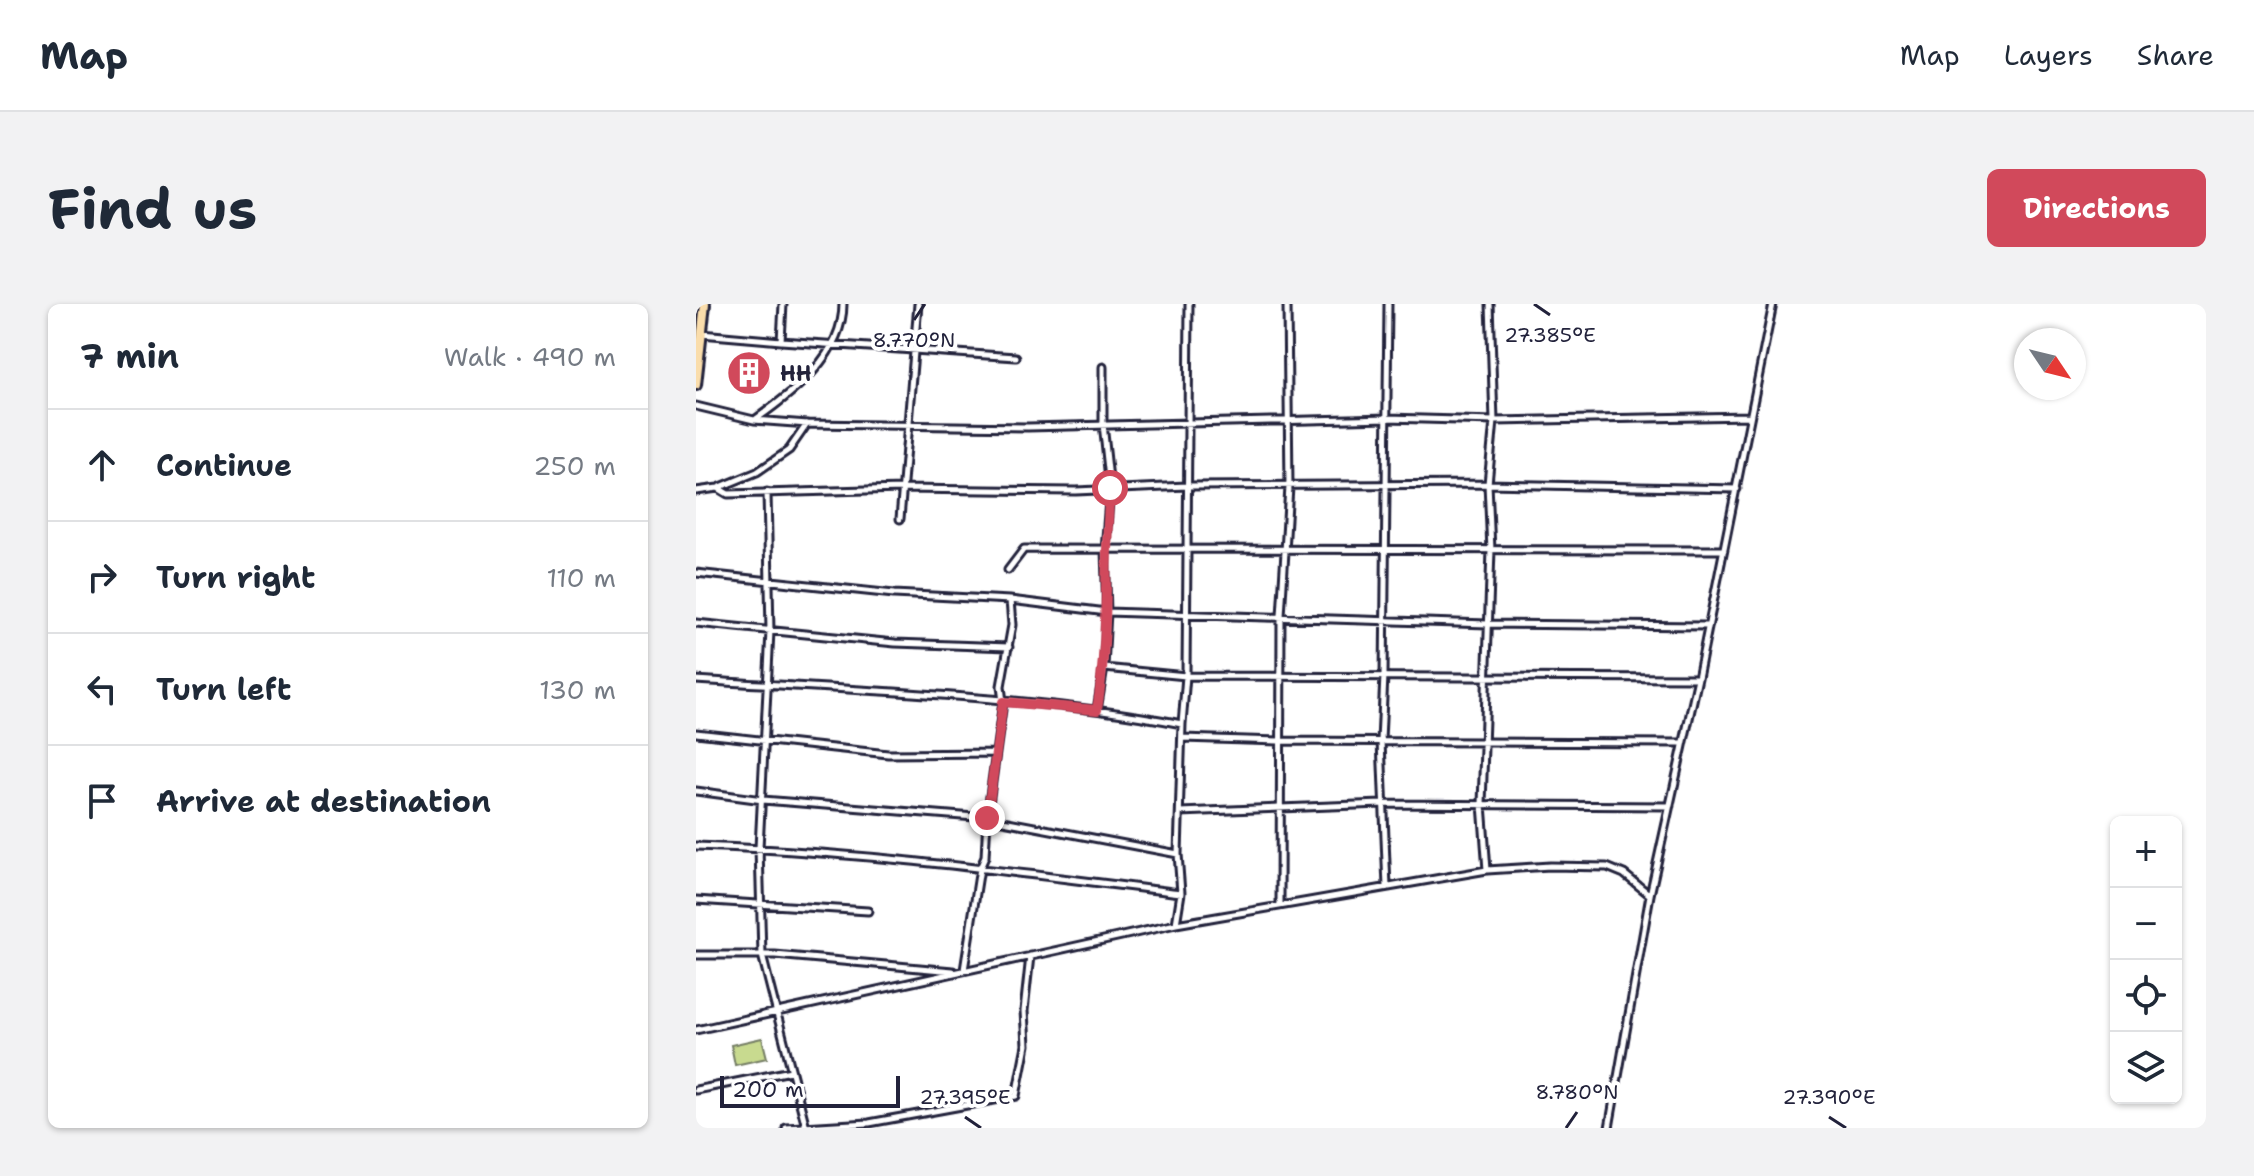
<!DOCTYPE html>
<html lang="en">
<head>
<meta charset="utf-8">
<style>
  :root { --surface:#fff; --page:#f2f2f3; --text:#1f2937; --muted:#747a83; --line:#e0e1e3; --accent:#d1495b }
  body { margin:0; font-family:"Shantell Sans",sans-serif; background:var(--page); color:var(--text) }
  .controls { position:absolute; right:24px; bottom:24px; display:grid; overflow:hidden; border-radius:12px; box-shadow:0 2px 6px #0004 }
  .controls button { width:72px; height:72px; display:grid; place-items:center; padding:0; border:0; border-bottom:2px solid var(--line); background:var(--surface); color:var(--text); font:40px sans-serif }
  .compass { position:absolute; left:1318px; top:24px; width:72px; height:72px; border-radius:50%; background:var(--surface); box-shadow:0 2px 6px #0004; rotate:125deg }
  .scale { position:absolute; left:24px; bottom:20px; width:180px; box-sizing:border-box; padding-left:8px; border:4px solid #22223b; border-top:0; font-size:22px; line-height:28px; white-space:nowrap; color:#22223b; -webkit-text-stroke:6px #fff; paint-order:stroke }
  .stop { position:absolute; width:24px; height:24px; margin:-18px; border:6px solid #d1495b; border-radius:50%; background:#fff }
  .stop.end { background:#d1495b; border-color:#fff; box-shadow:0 2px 8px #0008 }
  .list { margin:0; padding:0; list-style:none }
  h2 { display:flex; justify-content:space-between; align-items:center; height:104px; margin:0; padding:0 32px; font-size:34px }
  h2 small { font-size:26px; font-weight:400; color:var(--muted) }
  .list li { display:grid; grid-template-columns:52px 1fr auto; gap:24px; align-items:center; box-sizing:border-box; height:112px; padding:0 32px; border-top:2px solid var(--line) }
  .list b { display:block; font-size:30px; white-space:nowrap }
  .list em { font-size:26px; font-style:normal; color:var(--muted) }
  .icon { flex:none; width:44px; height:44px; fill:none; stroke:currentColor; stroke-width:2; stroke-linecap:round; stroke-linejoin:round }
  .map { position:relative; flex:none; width:1510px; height:824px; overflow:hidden; border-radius:12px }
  header { display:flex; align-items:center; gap:48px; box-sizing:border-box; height:112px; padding:0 40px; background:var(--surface); border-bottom:2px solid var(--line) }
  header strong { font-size:38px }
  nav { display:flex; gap:44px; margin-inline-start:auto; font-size:28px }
  .intro { display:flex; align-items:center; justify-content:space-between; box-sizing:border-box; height:192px; padding:0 48px }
  h1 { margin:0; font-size:56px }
  .button { padding:20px 36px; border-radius:12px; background:var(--accent); color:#fff; font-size:28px; font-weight:700 }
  main { display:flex; gap:48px; padding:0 48px }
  aside { flex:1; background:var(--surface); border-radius:12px; box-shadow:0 2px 6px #0004 }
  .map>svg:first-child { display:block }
  .grass { fill:#c8da8f; stroke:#757e65; stroke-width:2 }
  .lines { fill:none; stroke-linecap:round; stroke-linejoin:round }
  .minor-casing { stroke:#22223b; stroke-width:11 }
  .primary-casing { stroke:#22223b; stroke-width:14 }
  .minor { stroke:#fff; stroke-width:5 }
  .primary { stroke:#faddab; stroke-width:8 }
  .route { stroke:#d1495b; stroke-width:10 }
  .ticks { fill:none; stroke:#22223b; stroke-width:3 }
  .labels { text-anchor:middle; stroke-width:8; stroke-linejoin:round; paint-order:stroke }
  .poi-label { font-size:22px; font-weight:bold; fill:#22223b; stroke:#fff; text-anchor:start }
  .ticks-label { font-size:20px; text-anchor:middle; fill:#22223b; stroke:#fff; stroke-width:8; stroke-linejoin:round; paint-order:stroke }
</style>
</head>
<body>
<header>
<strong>Map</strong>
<nav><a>Map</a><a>Layers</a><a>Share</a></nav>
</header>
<div class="intro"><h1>Find us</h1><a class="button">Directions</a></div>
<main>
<aside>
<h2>7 min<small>Walk · 490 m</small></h2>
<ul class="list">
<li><svg class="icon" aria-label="ahead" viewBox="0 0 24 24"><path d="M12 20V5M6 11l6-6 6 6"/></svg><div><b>Continue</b></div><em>250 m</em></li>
<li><svg class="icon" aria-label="right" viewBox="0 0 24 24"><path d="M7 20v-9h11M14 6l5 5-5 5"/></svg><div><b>Turn right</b></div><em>110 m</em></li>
<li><svg class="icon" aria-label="left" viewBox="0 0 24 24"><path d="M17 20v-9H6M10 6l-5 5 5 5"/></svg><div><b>Turn left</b></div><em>130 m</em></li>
<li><svg class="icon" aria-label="arrive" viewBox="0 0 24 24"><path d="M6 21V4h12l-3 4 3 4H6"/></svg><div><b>Arrive at destination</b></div></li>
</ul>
</aside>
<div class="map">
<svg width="1510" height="824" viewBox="0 0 1510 824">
  <rect width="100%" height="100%" fill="#fff"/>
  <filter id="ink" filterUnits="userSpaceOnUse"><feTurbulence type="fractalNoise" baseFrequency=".0125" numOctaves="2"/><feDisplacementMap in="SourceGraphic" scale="16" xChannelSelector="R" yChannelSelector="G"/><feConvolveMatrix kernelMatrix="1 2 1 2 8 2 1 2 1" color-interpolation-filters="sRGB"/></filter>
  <g filter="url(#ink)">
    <!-- grass -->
    <path class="grass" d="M66,734l5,20 -32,7 -4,-20z"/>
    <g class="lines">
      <!-- minor casing -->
      <g class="minor-casing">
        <path id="minor" d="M5,30l80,7 2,-37
          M85,37l235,16
          M0,102l58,14 54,4 220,3 360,-9 106,3 255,-5
          M60,115c38,-27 87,-64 87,-115
          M22,184l39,-16 32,-22 18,-26
          M0,187l22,-3 10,6 174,-5 174,2 111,-5 301,-2 249,5
          M71,188l3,139 -11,217 3,107 44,172
          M204,215l18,-215
          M312,266l16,-21 700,1
          M0,269l198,21 116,6 97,12 381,12 220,2
          M0,319l199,20 114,4
          M408,364l82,8 512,2
          M0,376c160,11 328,14 486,44
          M401,406l7,-42 3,-56 -2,-62 5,-62 -7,-64v-57
          M0,429l192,21 108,-1
          M486,434l97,3 404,2
          M0,487l67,9 224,18 191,36
          M484,508l202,-8 288,2
          M0,542c162,5 324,27 485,47
          M791,566l-5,-66 9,-254 -3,-66 6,-63 -4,-117
          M691,583l-6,-146 3,-65 4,-372
          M0,596l172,11
          M584,601l1,-289 8,-129 -2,-183
          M480,620l5,-31 -3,-39 4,-130 4,-48 3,-372
          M0,651h79l178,16
          M268,666l16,-102 5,-11 2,-39 16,-116 -2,-16 11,-61 -2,-25
          M0,726l480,-106 311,-54 63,-4 57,1 17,7 26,21
          M0,786l95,-19
          M90,824l83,-5 147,-27 10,-51 -2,-34 6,-55
          M913,824l41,-233 48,-217 75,-374"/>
      </g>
      <!-- primary casing -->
      <g class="primary-casing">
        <path id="primary" d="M0,81l9,-81"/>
      </g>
      <!-- minor -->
      <use href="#minor" class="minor"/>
      <!-- primary -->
      <use href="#primary" class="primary"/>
    </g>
  </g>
  <g class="lines" filter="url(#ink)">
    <!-- route -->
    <path class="route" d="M291,514l16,-116 94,8c12,-74 7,-147 13,-222"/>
  </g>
  <!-- ticks -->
  <path class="ticks" d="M838,0l16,11M218,16l11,-16M269,813l16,11M1133,813l17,11M870,824l11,-16"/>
  <!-- icons -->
  <defs>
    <g id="building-disc" transform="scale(2.3)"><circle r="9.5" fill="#d1495b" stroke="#fff"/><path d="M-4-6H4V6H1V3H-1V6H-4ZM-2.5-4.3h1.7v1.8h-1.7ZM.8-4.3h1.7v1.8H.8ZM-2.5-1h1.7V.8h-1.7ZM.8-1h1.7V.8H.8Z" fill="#fff"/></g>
  </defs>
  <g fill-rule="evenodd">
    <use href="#building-disc" x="53" y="69"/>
  </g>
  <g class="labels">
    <!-- poi labels -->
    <g class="poi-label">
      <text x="84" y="77">HH</text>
    </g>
  </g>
  <g class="ticks-label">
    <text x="854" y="38">27.385°E</text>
    <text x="218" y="43">8.770°N</text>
    <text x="881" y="795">8.780°N</text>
    <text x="269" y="800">27.395°E</text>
    <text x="1133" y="800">27.390°E</text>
  </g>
</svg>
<div class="controls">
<button>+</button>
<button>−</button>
<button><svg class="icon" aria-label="locate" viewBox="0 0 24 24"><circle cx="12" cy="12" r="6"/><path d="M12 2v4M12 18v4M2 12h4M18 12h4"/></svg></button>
<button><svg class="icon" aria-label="layers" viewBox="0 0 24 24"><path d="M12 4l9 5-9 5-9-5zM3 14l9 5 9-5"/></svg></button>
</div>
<svg class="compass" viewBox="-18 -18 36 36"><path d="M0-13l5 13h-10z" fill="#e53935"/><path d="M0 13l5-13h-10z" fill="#747a83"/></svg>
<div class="scale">200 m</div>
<div class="stop" style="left:414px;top:184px"></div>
<div class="stop end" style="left:291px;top:514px"></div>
</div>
</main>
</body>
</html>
